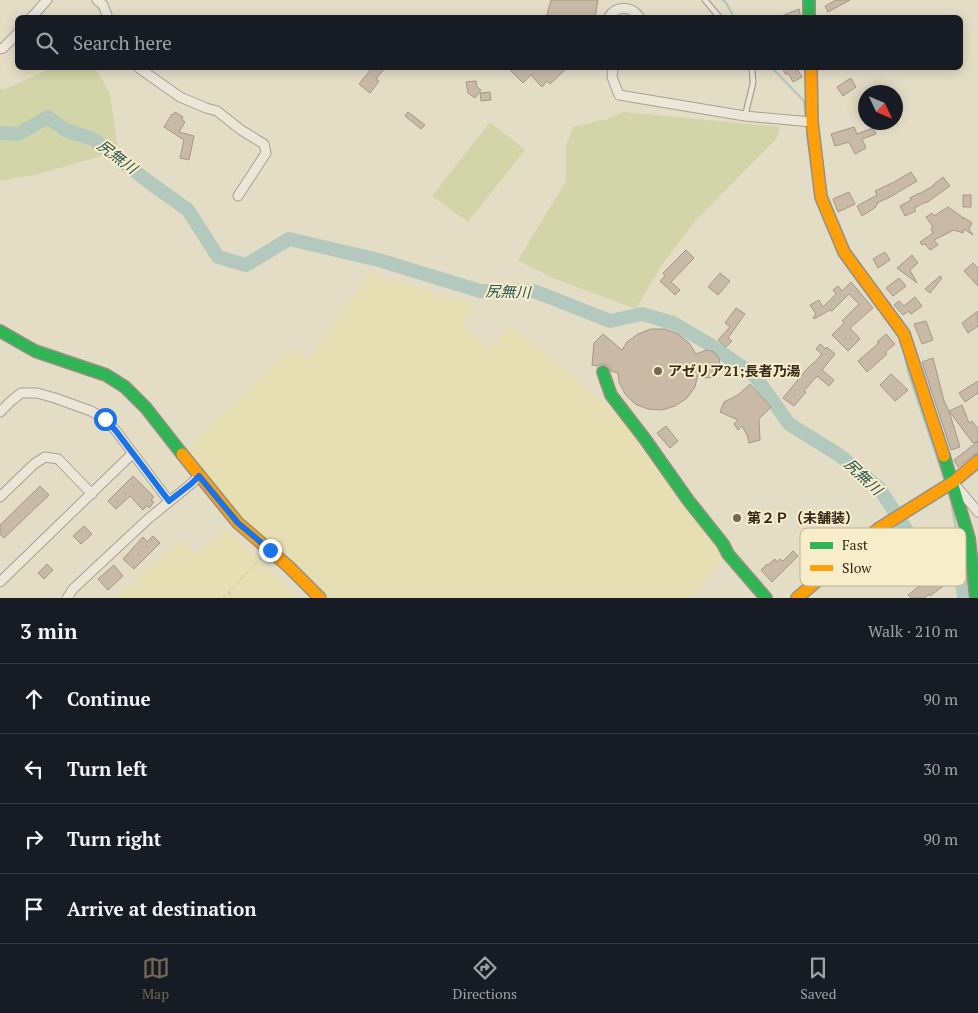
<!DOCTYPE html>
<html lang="en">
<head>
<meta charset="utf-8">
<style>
  :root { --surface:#171b24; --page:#20242c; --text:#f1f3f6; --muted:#9ea1a6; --line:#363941; --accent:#736856 }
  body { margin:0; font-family:"PT Serif","Noto Sans JP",serif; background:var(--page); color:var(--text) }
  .compass { position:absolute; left:858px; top:85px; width:45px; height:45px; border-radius:50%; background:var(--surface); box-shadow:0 2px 12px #0003; rotate:134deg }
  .stop { position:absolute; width:15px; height:15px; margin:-11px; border:4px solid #1a73e8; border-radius:50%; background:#fff }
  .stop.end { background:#1a73e8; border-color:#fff; box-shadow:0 1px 5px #0008 }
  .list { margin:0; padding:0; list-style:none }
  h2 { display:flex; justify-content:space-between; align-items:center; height:65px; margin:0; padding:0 20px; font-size:21px }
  h2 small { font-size:16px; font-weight:400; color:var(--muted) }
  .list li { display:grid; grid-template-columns:32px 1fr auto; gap:15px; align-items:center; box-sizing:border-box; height:70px; padding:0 20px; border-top:1px solid var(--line) }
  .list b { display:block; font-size:19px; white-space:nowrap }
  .list em { font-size:16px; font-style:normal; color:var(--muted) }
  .icon { flex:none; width:28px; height:28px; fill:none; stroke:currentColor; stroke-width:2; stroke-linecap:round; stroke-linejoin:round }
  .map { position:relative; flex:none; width:978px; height:598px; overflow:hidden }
  .search { position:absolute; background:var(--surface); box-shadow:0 2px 12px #0003; left:15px; right:15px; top:15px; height:55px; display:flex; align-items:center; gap:12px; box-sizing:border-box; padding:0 18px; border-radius:8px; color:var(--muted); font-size:19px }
  .sheet { height:345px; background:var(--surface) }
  nav { display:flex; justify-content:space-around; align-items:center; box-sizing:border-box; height:70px; border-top:1px solid var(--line); background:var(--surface); font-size:14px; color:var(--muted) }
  nav a { display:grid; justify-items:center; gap:2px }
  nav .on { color:var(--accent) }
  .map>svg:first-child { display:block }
  .farmland { fill:#e6dfb4 }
  .green { fill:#d2d5a7 }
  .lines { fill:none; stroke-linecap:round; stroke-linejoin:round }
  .stream { stroke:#b3c9bd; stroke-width:2.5 }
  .river { stroke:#b3c9bd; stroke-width:14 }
  .building { fill:#c8baa6; stroke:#a39886 }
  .lane-casing { stroke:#a8a090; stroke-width:7 }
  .street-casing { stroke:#a8a090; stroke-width:11 }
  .fast-casing { stroke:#979080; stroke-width:14 }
  .slow-casing { stroke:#979080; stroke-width:14 }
  .path { stroke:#c3beb0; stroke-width:1; stroke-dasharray:4 2.5; stroke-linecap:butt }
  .lane { stroke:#ebe6d8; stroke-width:4.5 }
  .street { stroke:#ebe6d8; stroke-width:9 }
  .fast { stroke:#30b455; stroke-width:11 }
  .slow { stroke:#ff9f0a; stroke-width:11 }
  .route { stroke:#1a73e8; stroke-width:6 }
  .poi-dot { fill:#736856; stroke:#f8edc9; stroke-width:2 }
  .labels { text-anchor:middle; stroke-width:4; stroke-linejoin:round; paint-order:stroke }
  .poi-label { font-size:14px; font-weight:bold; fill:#362919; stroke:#f8edc9; text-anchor:start }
  .water-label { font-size:15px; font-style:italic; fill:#275757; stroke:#f8edc9 }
  .key { fill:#f8edc9; stroke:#beb294; stroke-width:1 }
  .key-label { font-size:14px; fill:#362919 }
</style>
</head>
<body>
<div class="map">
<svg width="978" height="598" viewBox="0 0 978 598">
  <rect width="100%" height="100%" fill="#e4ddc6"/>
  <!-- farmland -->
  <path class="farmland" d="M370,273l106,33 -14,18 28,27 19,-26 50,40 86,74 83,115 -39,44h-376l-131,-144 111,-109 15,16z
    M227,530l71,68h-193l17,-6 58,-52 16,14z"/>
  <!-- green -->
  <path class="green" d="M51,68h44l15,25 8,58 -83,24 -35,6v-92h5z
    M624,112l156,15 -3,11 -81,82 -35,46 -25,43 -83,-31 -35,-18 48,-79v-36l7,-18 34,-8z
    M490,122l35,28 -57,72 -36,-26z"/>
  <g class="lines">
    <!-- stream -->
    <path class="stream" d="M723,0l4,4 7,14
      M772,68l32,33 2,17
      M807,134l5,36
      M847,266l32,44
      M905,356l3,15 37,110
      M948,489l2,6 12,67v19"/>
    <!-- river -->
    <path class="river" d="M0,133l18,1 30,-17 17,13 28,9 60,46 35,25 30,47 28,8 43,-26 90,21 101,31h54l76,30 32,-7 31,9 36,21 46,32 34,48 50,31 40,33 40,61 39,24 4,8 2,17"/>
  </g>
  <!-- building -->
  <path class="building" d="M551,0h47l-3,18h-49z
    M836,0h14l-22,12 -3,-6z
    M799,9l2,9h-22v-1z
    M372,68h13l-9,11 3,2 -9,12 -11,-9z
    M508,68h59l-17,16 -3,-3 -5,6 -11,-12 -8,8z
    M782,68h17l-2,1 5,8 -9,5 -5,-9 -2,2z
    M851,78l5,9 -13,9 -6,-9z
    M476,81l1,6 4,3 -6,8 -7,-5 -2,-11z
    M490,92l1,8 -10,1 -1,-8z
    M175,112l8,5 -1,3 3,2 -6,10 15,4 -5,24 -9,-2 4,-18 -20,-13 8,-13 1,1z
    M408,112l17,13 -4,4 -16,-13z
    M854,127l3,7 16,-6 3,6 -14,5 4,9 -11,6 -6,-12 -14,4 -4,-12z
    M911,172l6,9 -27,16 -13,6 1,1 -3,2 1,1 -14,9 -5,-10 20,-11 -2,-4 19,-9z
    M943,177l7,9 -24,17v-1l-12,6 2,3 -11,5 -5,-10 11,-6 -1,-2 9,-5v1l14,-8v-1z
    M849,192l6,12 -17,8 -5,-13z
    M963,195h8v12h-8z
    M948,207l13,9 2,3v-2l9,6 -3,6 4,6 -9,-6 -1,4 -9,-3 -20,10 4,5 -8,5 -5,-6 -3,1 -2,-3 13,-9 -2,-5 2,-1 -7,-10 6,-4 2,3z
    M686,250l8,8 -23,24 9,8 -5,5 -15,-14 5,-5 -2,-3z
    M885,252l5,8 -12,8 -5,-9z
    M912,255l6,8 -8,7 7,13 -20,-15z
    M973,263l5,5v18l-14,-15z
    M720,273l10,8 -12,14 -10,-8z
    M940,276l2,2 -12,15 -5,-4z
    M899,278l7,8 -13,10 -7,-8z
    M851,282l22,26 -23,20 10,11 -12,12 -16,-16 12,-12 -2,-2 17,-17 -10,-10 -17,17 -2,-1 -16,9 -1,-2 3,-3 -6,-9 9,-5 4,7 13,-13 -3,-4 5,-4 4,5z
    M915,297l7,9 -11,8 -2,-3 -6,4 -9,-10 5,-4 5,5z
    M736,308l9,6 -17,24 4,3 -6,6 -8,-7 12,-13 -5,-4z
    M978,311v15l-10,7 -6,-10z
    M926,321l7,19 -11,4 -8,-20z
    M651,329h14l13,5 11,9 7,11 11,-4 7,2 5,6 1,7 -2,9 -5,3 -8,1 -7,-4 -3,13 -8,11 -12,8 -13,4 -14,-1 -13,-5 -10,-10 -6,-12 -1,-9 -7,-2 -2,-5 -4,-2h-4l-4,2 -5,-1 2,-22 9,-9 19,16 5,-8 11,-8z
    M886,334l9,10 -10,8 2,2 -20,18 -9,-11 21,-18 -2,-1z
    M820,344l6,5 1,-2 8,7 -13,16 12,10 -5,6 -12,-10 -13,15 2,1 -12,14 -11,-8 23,-28 7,-7h1l8,-9 -6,-5z
    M933,358l11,43 5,10 11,36 -9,3 -29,-88z
    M891,374l17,16 -13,11 -15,-16z
    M978,381v12l-13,9 -6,-9z
    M750,384l21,23 -12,12 1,21 -11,3 -2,-8 -5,-9 -4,4 -4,-6 4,-4 -18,-8 4,-10 14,-7z
    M962,405l7,18 3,-2 6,8v24l-5,2 -15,12 -4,-7 23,-18 -4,1 -24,-32z
    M666,426l12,15 -8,7 -13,-15z
    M133,476l21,21 -3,3 3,2 -5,6 -2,-3 -4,5 -13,-14 -14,13 -8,-8z
    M40,486l9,9 -45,43 -4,-4v-9z
    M84,526l8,8 -11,10 -8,-8z
    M153,536l7,7 -26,26 -11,-10 20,-22 4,5z
    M793,551l5,5 -26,26 -11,-12 6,-6 1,1 7,-6 2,3 3,-3 3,2z
    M47,564l6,6 -9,9 -6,-6z
    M114,565l9,11 -15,14 -10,-11z
    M940,572l6,3 4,6 -20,15 -1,-2 -4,4h-14l-3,-3 24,-19 1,1z"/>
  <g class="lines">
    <!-- lane casing -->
    <g class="lane-casing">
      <path id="lane" d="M705,0l15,18
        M745,116l8,-33 -1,-15"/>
    </g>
    <!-- street casing -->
    <g class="street-casing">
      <path id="street" d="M97,0l6,5 5,13
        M31,18l16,-18
        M608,18c8,-13 23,-13 32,0
        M0,49l3,-1 15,-15
        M139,68l41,29 26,11 11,3 24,19 23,14 2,9 -28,43
        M613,68l-1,9 7,18 126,21 67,6
        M0,412l10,-10 11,-9h16l18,5 36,13 14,8 11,12 53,70
        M956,486l22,26
        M0,497l34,-33 11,-7 13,2 34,35
        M0,582l132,-128
        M67,598l6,-9 75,-70 43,-35 8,-8"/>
    </g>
    <!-- fast casing -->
    <g class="fast-casing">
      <path id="fast" d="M809,0v18
        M0,331l35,20 71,24 19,12 21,21 36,46
        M603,372l8,23 34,44 43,61 35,44 5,10 38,44
        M944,456l25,82 7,60"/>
    </g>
    <!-- slow casing -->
    <g class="slow-casing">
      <path id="slow" d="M811,68l1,54 9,75 23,55 60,82 40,122
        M182,454l56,69 50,43 32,32
        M797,598l81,-69 75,-47 25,-21"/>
    </g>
    <!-- path -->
    <path class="path" d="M229,592l3,6
      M223,598l39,-41"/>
    <!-- lane -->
    <use href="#lane" class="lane"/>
    <!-- street -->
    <use href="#street" class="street"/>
    <!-- fast -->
    <use href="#fast" class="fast"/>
    <!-- slow -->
    <use href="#slow" class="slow"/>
  </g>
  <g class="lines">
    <!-- route -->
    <path class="route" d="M105,419l11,12 53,70 22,-17 8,-8 39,47 32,27"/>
  </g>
  <!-- markers -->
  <g class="poi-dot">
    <circle cx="658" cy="371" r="5"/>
    <circle cx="737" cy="518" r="5"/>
  </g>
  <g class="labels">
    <!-- poi labels -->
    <g class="poi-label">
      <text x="668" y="376">アゼリア21;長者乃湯</text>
      <text x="747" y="523">第２Ｐ（未舗装）</text>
    </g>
    <!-- water labels -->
    <g class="water-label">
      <text transform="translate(117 157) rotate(37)" y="5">尻無川</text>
      <text transform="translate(508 292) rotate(2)" y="5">尻無川</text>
      <text transform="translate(863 477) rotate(43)" y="5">尻無川</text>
    </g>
  </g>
  <!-- legend -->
  <rect x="800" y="528" width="166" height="58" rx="8" class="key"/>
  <rect x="810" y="542" width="23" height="7" fill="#30b455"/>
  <rect x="810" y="565" width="23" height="6" fill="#ff9f0a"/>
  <g class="key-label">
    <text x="842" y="550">Fast</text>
    <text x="842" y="573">Slow</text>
  </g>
</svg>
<svg class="compass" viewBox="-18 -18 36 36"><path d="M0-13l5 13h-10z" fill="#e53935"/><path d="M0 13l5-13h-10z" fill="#9ea1a6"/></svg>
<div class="stop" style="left:105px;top:419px"></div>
<div class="stop end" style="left:270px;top:550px"></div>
<div class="search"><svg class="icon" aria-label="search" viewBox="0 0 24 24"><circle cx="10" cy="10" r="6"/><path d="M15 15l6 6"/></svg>Search here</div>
</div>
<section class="sheet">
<h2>3 min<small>Walk · 210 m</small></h2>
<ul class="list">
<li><svg class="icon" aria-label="ahead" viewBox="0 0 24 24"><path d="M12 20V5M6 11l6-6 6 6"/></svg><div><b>Continue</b></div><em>90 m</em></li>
<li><svg class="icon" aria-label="left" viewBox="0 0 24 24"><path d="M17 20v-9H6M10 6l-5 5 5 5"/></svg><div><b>Turn left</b></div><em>30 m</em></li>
<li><svg class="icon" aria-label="right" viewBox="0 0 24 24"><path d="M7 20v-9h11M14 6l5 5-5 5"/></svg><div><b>Turn right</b></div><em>90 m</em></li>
<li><svg class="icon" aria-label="arrive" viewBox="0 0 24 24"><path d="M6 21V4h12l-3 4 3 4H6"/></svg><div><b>Arrive at destination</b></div></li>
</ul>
</section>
<nav>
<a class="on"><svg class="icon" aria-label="map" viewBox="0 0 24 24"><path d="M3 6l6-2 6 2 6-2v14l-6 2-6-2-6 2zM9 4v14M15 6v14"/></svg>Map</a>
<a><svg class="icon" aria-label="directions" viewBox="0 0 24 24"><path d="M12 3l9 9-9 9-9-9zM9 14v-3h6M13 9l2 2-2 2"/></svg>Directions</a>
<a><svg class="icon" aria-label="saved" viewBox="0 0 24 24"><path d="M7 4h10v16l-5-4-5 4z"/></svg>Saved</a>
</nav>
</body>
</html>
